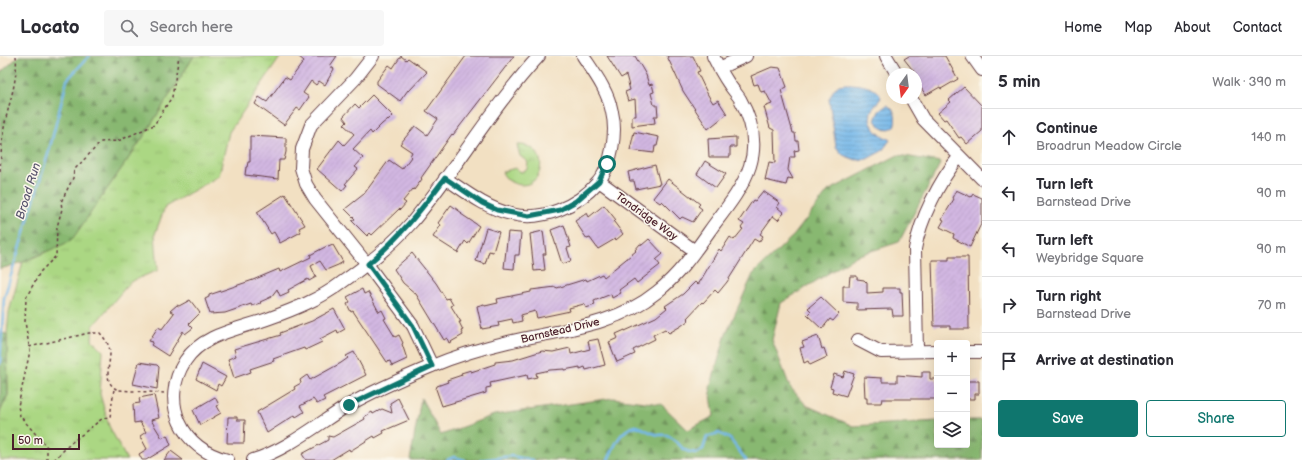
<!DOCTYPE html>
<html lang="en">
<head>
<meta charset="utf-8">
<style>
  :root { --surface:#fff; --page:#f7f7f7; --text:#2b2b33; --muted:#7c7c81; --line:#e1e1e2; --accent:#0f766e }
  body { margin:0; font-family:"Balsamiq Sans",sans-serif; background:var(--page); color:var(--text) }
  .controls { position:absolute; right:12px; bottom:12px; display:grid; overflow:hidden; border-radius:4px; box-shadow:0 4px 16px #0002 }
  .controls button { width:36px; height:36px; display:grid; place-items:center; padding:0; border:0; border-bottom:1px solid var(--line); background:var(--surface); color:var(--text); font:20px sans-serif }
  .compass { position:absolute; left:886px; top:12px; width:36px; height:36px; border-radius:50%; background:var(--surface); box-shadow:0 4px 16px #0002; rotate:194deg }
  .scale { position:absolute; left:12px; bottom:10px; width:68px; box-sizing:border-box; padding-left:4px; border:2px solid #4a1f2b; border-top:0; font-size:11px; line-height:14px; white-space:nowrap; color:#4a1f2b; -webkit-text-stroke:3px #fbf7ec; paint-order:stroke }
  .stop { position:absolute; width:12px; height:12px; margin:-9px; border:3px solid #0f766e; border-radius:50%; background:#fff }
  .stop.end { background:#0f766e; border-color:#fff; box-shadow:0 1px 4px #0008 }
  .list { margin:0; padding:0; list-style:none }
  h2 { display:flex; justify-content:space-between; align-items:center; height:52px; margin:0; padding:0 16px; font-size:17px }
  h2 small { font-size:13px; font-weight:400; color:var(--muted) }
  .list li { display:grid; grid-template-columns:26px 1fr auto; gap:12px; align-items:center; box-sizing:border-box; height:56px; padding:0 16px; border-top:1px solid var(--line) }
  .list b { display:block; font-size:15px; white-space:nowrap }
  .list p { margin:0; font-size:13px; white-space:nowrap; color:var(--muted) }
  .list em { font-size:13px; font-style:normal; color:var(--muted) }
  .actions { display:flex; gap:8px; padding:12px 16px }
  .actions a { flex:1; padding:9px 0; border:1px solid var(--accent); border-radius:4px; text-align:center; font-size:14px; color:var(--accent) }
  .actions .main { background:var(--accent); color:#fff }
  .icon { flex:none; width:22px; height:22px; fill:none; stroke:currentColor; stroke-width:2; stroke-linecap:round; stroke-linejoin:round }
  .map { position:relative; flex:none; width:982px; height:404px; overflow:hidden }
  header { display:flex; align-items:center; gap:24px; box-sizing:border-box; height:56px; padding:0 20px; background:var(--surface); border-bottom:1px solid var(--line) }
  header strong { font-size:19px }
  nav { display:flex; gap:22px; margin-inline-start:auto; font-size:14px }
  .search { width:280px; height:36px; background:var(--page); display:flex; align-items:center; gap:10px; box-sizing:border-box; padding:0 14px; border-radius:4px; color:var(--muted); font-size:15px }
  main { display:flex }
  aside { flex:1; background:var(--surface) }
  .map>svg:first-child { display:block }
  .grass { fill:url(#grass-tufts); stroke:#7a7b57 }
  .forest { fill:url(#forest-firs); stroke:#696c4e }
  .water { fill:url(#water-rules); stroke:#5f6c8a }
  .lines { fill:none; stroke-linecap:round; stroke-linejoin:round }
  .stream { stroke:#74b8ea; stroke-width:2.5 }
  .building { fill:url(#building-hatch) }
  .minor-casing { stroke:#633c42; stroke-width:14 }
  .path { stroke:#633c42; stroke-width:1.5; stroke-dasharray:3 3; stroke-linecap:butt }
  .minor { stroke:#fff; stroke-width:12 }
  .route { stroke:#0f766e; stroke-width:5 }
  .labels { text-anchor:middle; stroke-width:3; stroke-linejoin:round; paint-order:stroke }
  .street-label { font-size:11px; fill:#4a1f2b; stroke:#fbf7ec }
  .water-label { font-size:12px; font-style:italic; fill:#59556e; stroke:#fbf7ec }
</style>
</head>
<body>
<header>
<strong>Locato</strong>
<div class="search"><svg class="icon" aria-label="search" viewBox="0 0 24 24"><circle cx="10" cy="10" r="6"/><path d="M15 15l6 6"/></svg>Search here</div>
<nav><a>Home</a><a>Map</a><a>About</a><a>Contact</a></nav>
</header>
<main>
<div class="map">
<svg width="982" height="404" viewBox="0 0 982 404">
  <defs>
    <pattern id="grass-tufts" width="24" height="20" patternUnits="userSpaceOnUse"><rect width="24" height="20" fill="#abd783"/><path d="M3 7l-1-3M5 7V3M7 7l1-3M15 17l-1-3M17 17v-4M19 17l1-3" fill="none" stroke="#95b871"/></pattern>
    <pattern id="forest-firs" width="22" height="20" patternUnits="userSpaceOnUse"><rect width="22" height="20" fill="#88b871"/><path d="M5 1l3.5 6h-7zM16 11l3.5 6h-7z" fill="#71955d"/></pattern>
    <pattern id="water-rules" width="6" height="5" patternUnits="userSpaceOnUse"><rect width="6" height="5" fill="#74b8ea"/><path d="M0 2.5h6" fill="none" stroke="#6195be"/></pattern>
    <pattern id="building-hatch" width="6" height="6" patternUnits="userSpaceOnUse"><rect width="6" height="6" fill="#d2b7e2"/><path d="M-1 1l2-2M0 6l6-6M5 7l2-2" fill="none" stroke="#b69dc2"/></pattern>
  </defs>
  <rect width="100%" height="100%" fill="#fbf7ec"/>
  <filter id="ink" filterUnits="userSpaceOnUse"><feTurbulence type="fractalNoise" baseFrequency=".025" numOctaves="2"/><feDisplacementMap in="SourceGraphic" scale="8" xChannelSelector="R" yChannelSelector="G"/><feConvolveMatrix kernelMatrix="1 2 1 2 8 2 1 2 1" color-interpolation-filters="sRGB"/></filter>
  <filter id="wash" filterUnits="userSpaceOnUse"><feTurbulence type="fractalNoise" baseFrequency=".012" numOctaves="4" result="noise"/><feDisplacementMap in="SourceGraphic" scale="16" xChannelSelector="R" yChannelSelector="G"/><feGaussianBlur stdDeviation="0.9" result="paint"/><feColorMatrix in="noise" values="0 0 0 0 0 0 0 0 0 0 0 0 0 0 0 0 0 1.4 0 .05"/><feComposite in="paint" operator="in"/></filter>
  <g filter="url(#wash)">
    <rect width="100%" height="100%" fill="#f2e0c2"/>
    <!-- grass -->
    <path class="grass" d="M194,0h87l-52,76 -10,44 -54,31 -10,27 3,36 -28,12 -37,44 -1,14 11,11 -3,43 9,32 18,34h-127v-48l8,-17 -1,-61 2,-22 14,-50 48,-22 71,-101z
      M517,89c35,-2 28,47 -1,39 -7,-2 -11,-6 -14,-12l13,-4 6,4 6,-3 1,-7 -8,-6z"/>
    <!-- forest -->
    <path class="forest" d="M19,0h175l-52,83 -71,102 -48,21 -23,7v-196z
      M898,99l43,7 -42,80 -43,14 -75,47 -9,37 18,47 16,18 47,21 84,-5v24h30v-25h15v40h-572l11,-62 20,37 53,-20 119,-17 48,6 27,26 26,-14 -4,-28 16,-54 27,-60 41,-39 34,-44z
      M0,277l7,1 1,61 -8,17z"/>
    <!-- water -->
    <path class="water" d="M844,28c12,0 33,1 37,14l-10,13 -1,9 3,7 5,6 12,7 -8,11 -15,8 -11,1 -13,-5 -7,-8 -7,-48 5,-10 5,-4z
      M887,49c9,5 10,13 7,22l-8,3 -7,-4 -4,-6 4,-9z"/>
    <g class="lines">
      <!-- stream -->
      <path class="stream" d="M0,308l4,-66 45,-147 18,-71 22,-24
        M447,404l7,-3 11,3
        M481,404l30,-4 21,4
        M608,404c7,-14 11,-30 28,-34 8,2 15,8 24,9 4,0 5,-1 9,1 14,7 8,16 29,17l5,-4 4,-12 12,-4 11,6 16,21"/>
    </g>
    <g id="blocks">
      <!-- building -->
      <path class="building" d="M298,0h39l-7,10 4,3 -9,16 -6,-4 -3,4 -5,-4 -8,12 6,4 -9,13 -3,-2 -13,17 -29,-21 4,-7 8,5 18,-25 5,3 14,-19z
        M401,0l5,4 2,-2 19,14 -18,19 -1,-1 -8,11 -23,-17v-3l12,-16 4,3z
        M466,0h48l-61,79 -1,-1 -31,44 1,1 -8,11 -1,-1 -10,12 3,2 -6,7 -1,-1 -27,26 -2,-2 -3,3 -15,-15 3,-2 -10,-10 19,-15 25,-34 13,9 9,-12 -1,-1 2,-4 -12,-8 15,-18 12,9 11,-16 -12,-8z
        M607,0h28l11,19 3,10 3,-1 2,8 -3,1 3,12h3l1,11h-4l1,7 -23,3v-10h4l-1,-17 -7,2 -3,-9 5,-2 -4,-15 -5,3z
        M667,0h26l7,15 -3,1 11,23 5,8 5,-3 9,14 -19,15 -25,-38z
        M909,0h36l13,23 -17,10 -1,-2 -14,8 -10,-14v-7l-12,-15z
        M772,11l8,1 7,19 -6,3 12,43h2l1,8h2l1,9 -5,1 1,6h-5l-2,13 5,9 -5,-1 -2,7 -21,-5 4,-18 6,1 -1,-33 -4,-2 -6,-21 8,-3 -7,-13 -4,1 -3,-8 -4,1 -3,-9z
        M964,31l18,19v25l-15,13 -6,-7 -2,1 -13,-19 -2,1 -6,-7 13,-11 -2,-2z
        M372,39l21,21 -5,5 -1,-1 -5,4 -10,10 -2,-3 -17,18 10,9 -8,9 3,2 -13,15 2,1 -5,6 -25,-22 22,-29 5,5 10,-11 -10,-9 3,-3 -4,-5 12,-13 4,4z
        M634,76l25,5 -2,9h-2l-1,7 -24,-3z
        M250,80l36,2v14l-2,8h-5l-1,19 -33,-4 1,-8h1l1,-5h2z
        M736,81v10h-6v10h-21l-1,-18z
        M705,105l21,13 -10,14 -19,-14z
        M655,109l5,19 -24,5 -2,-8h-4l-2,-9z
        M668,123l32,25 -2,2 4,3 -9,13 -11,-5 -2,2 -18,-18 -2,2 -7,-5z
        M956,134l15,7 2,-3 9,4v24l-12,25 -17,-9 1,-4 -14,-7 4,-7 -2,-1 12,-20 -2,-1z
        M763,135l17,12 -3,4 7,6 -6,7 -5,-4 -13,18 3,2 -4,6 -5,-3 -27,43 -9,11 -3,-3 -12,13 -1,-1 -15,16 2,2 -8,6 -12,7 -4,-4 -12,6 2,4 -22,11 2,4 -18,8 -8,-20 9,-4 -2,-4 9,-4v1l31,-14 11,-9 -2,-2 18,-12 12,-12 3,3 21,-36 2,2 9,-14 4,3 9,-11 -2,-1 3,-4 -5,-3 14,-21 2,1z
        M285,138l20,31 -6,3 2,4 -21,11 -6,-11 -3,2 -14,-22z
        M451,149l11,8 -1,1 18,12 -11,18 -3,-3 -7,12 -25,-16 8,-12 -3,-2z
        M604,149l12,15 -2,2 9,12 -7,6 -1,-1 -17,10 -8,-11 -3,1 -12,-18 12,-8 2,4z
        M564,169l7,22 -4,1 4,13 -9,3 -11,-34z
        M486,172l13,4 -6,20 -4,-1 -4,13 -9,-3z
        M543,175l3,23h-3l2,16 -11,1 -4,-37z
        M508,176l13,1 -2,22h-4l-1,14 -10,-1z
        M649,183l14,15 -7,6 4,5 -23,18 -3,-4 -15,11 2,3 -9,5 -1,-4 -17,7 1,4 -9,3 -2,-4 -15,4 1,3 -33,7 -2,-7 -14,4 1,6 -9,2 -1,-4 -14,3 1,4 -17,3 -5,-23 7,-2 1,2 13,-3 -1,-4 34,-7v-2l25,-3 1,1 29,-9 1,2 15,-7 2,3 32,-26 -1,-1 5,-6 2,1z
        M333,189l10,17 -5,3 -12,5 -6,-9 -9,5 5,11 -7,4 -1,-2 -20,11 1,2 -9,4 -3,-7 -6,8 -11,5 1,1 -9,3 -1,-2 -26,9 -15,1 -5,-15 4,-2v-2l44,-15 26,-11 1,3 31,-15 -1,-2 17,-9 1,1z
        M412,197l24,30 10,16 3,-1 4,7 -2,1 10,16h-2l4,8 -2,1 2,4 -14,8 -2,-5 -3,2 -28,-46 -13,-11 -9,-14z
        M949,201h19l1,72h-19v-3h-16l-2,-66h17z
        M850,220h7v3l7,1 3,3v10l16,-1v-4h17v4h2l1,24h-10l-1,-7 -35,1v-7l-14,-1v-16h6z
        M362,233l2,5 4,-2 11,20 3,-2 4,8 -2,1 11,18 4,-2 4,8 -1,1 5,15 -15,7 -2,-5 -3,1 -34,-51 -2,1 -4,-8 3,-2 -3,-5z
        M821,241l18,17 -6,7 -3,-2 -8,10 -15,-14 4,-4 -3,-3z
        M190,244l10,13 -11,11 4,4 -8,6 -2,-3 -15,25 -17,-11 2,-3 -4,-1 9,-14 4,2 12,-16 -4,-2 7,-6 2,1z
        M334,253l11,20 -7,4 -1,-3 -17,9 2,3 -17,8 -1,-2 -31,11 1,2 -24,8 1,3 -17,6 -6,-19 8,-3 -2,-7 47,-14 -1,-2 32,-12z
        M818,280l4,13 2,-1 3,9 -17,8 -2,-4 -4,2 -4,-15 4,-1 -2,-5z
        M598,283l7,26 -19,5 -1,-3 -5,2v-2l-16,3v-1l-14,1 -14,3 1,4 -9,2 -1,-4 -37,8 1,4 -5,1v5l-44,13 -6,-17 1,-3 11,-4 -1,-2 15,-5 -1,-2 10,-3v2l24,-8v-2l18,-2 29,-9 11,1 17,-4 1,6 19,-5 -2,-8z
        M354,296l12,23 -43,22 2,3 -8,4 -4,-5 -13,7 4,6 -8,5 -1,-2 -28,18 -10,-21 38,-23 -1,-2 7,-4 -1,-3 7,-5 3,5 31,-17 7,-5 -2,-2z
        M139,306l18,3 2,2 -2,22 -24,-5z
        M202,308l24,13 -5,9 -3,-2 -2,6 -20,-11z
        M845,315l9,3 -8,22 -14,-4 1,-4 -3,-1 4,-13 9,3z
        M922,316h8v7h7v20h-55l-1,4h-14v-5h-2l-1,-21 18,1v4h15v-7l25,2z
        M967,325h12v13h-4v5h-8z
        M154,339l5,23 -8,2 11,18 5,-3 4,10 -25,15h-4l-3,-6 8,-5 -7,-13 6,-4 -6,-10 -6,1 -1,-19 7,-1 -1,-5z
        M215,341l4,8 -2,1 4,7 -21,12 -7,-15z
        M398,342l11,22 -26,11 1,2 -9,5 -1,-2 -24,15 -1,-2 -18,11h-25l-4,-6 26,-14v-4l5,1 32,-18 -1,-2 8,-5 1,2 9,-5 10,4 -2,-10z
        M228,361h9v3h8l-1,23h-17z
        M171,395l12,9h-19z"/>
    </g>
  </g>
  <g filter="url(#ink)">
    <use href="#blocks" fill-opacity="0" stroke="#633c42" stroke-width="1"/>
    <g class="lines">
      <!-- minor casing -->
      <g class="minor-casing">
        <path id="minor" d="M373,0l-18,23 -44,46 -9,24 -1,19 5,16 9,15 52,65 46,62 19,40
          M886,0l11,18
          M972,0l10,14
          M719,12l27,-12
          M911,42l12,21 59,60
          M445,122c21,14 41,30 66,36 31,8 67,-8 87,-32 14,-16 19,-50 14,-70 -4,-21 -17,-38 -29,-56
          M599,125l96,70
          M858,284l23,12 56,-1
          M917,295l-2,-102c5,-30 25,-69 44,-92
          M967,296h15
          M228,404c-46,-10 -69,-58 -43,-99 18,-28 56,-32 85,-43 25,-9 50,-19 71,-35 26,-18 51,-38 72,-62 44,-53 79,-114 126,-165
          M253,404c32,-9 65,-36 94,-54 26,-15 56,-28 85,-40 24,-10 50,-18 76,-24 51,-12 106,-15 149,-50 23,-18 39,-42 56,-66 32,-42 57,-74 27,-127 -3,-5 -8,-10 -11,-15 -6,-9 -11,-18 -16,-28"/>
      </g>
      <!-- path -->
      <path class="path" d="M0,115c1,-18 2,-36 6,-53 5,-21 12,-41 10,-62
        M29,291l60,-14h11c5,6 10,12 10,20 0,14 -8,29 8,37l46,3
        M47,404v-13l-27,-31 -2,-10 12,-55 -5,-29 1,-24 14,-26 16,-16 1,-29 5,-18 -1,-7 12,-24 1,-8 27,-28 17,-1 36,-16 18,-28 7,-41
        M54,404l17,-17 32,-25 7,-1 4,-28"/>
      <!-- minor -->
      <use href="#minor" class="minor"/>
    </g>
  </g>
  <g class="lines" filter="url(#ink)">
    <!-- route -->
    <path class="route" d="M349,349l83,-39 -19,-40 -45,-62c31,-26 53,-54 77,-86l37,25 15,7 32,6 31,-6 16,-9 23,-20 8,-17"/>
  </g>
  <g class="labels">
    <!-- street labels -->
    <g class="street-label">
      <text transform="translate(647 160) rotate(36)" y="4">Tandridge Way</text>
      <text transform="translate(560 274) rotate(-13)" y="4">Barnstead Drive</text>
    </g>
    <!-- water labels -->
    <g class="water-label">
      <text transform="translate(28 135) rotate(-73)" y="4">Broad Run</text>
    </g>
  </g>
</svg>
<div class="controls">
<button>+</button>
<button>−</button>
<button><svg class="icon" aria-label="layers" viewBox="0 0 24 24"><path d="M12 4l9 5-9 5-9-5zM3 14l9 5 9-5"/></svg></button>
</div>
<svg class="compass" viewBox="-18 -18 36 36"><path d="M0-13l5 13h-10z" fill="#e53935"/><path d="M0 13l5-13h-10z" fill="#7c7c81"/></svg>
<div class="scale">50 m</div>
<div class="stop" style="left:607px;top:108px"></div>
<div class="stop end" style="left:349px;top:349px"></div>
</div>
<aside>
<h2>5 min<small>Walk · 390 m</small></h2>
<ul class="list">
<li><svg class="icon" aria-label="ahead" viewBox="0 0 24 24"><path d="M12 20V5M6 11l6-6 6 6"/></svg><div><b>Continue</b><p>Broadrun Meadow Circle</p></div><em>140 m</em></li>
<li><svg class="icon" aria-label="left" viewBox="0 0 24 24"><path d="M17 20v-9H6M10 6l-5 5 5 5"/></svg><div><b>Turn left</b><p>Barnstead Drive</p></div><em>90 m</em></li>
<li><svg class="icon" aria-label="left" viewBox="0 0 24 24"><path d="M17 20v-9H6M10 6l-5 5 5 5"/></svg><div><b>Turn left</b><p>Weybridge Square</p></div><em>90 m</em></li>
<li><svg class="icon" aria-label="right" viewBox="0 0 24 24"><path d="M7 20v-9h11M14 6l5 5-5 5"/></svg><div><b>Turn right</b><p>Barnstead Drive</p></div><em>70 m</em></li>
<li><svg class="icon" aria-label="arrive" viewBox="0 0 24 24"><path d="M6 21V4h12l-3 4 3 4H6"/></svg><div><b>Arrive at destination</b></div></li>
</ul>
<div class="actions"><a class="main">Save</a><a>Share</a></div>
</aside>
</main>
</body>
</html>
